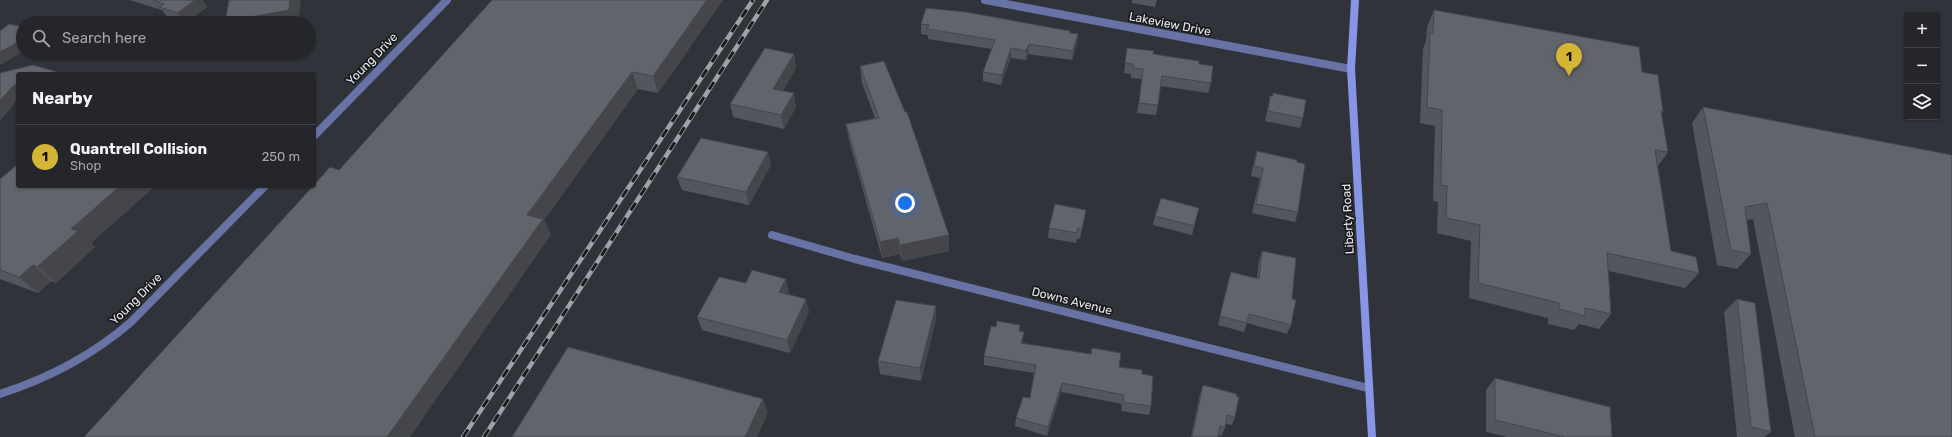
<!DOCTYPE html>
<html lang="en">
<head>
<meta charset="utf-8">
<style>
  :root { --surface:#25262c; --page:#2d2e34; --text:#f1f3f6; --muted:#a3a5a9; --line:#424348; --accent:#d5b534 }
  body { margin:0; font-family:Rubik,sans-serif; background:var(--page); color:var(--text) }
  .controls { position:absolute; right:12px; top:12px; display:grid; overflow:hidden; border-radius:4px; box-shadow:0 1px 3px #0004 }
  .controls button { width:36px; height:36px; display:grid; place-items:center; padding:0; border:0; border-bottom:1px solid var(--line); background:var(--surface); color:var(--text); font:20px sans-serif }
  .you { position:absolute; left:905px; top:203px; width:14px; height:14px; margin:-10px; border:3px solid #fff; border-radius:50%; background:#1a73e8; box-shadow:0 0 0 6px #1a73e833 }
  .badge { display:grid; place-items:center; width:26px; height:26px; border-radius:50%; background:var(--accent); color:#111; font-size:13px; font-weight:700 }
  .pin { position:absolute; translate:-50% -33px; filter:drop-shadow(0 1px 2px #0008) }
  .pin::after { content:''; position:absolute; top:21px; width:14px; height:12px; background:inherit; clip-path:polygon(0 0,100% 0,50% 100%) }
  .list { margin:0; padding:0; list-style:none }
  h2 { display:flex; justify-content:space-between; align-items:center; height:52px; margin:0; padding:0 16px; font-size:17px }
  h2 small { font-size:13px; font-weight:400; color:var(--muted) }
  .list li { display:grid; grid-template-columns:26px 1fr auto; gap:12px; align-items:center; box-sizing:border-box; height:64px; padding:0 16px; border-top:1px solid var(--line) }
  .list b { display:block; font-size:15px; white-space:nowrap }
  .list p { margin:0; font-size:13px; white-space:nowrap; color:var(--muted) }
  .list em { font-size:13px; font-style:normal; color:var(--muted) }
  .icon { flex:none; width:22px; height:22px; fill:none; stroke:currentColor; stroke-width:2; stroke-linecap:round; stroke-linejoin:round }
  .map { position:relative; flex:none; width:1952px; height:437px; overflow:hidden }
  .search { position:absolute; background:var(--surface); box-shadow:0 1px 3px #0004; left:16px; top:16px; width:300px; height:44px; display:flex; align-items:center; gap:10px; box-sizing:border-box; padding:0 14px; border-radius:22px; color:var(--muted); font-size:15px }
  .panel { position:absolute; background:var(--surface); box-shadow:0 1px 3px #0004; left:16px; top:72px; width:300px; height:116px; border-radius:4px }
  .map>svg:first-child { display:block }
  .lines { fill:none; stroke-linecap:round; stroke-linejoin:round }
  .minor { stroke:#6873a5; stroke-width:8 }
  .secondary { stroke:#8696e5; stroke-width:8 }
  .rail-casing { stroke:#a1a2a8; stroke-width:4.5 }
  .rail { stroke:#1a1b1e; stroke-width:3; stroke-dasharray:9; stroke-linecap:butt }
  .wall { fill:#54565d }
  .shaded-wall { fill:#45464c }
  .building { fill:#62646c; stroke:#45464c }
  .labels { text-anchor:middle; stroke-width:3.5; stroke-linejoin:round; paint-order:stroke }
  .street-label { font-size:12px; fill:#e8e9ed; stroke:#1a1b1e }
</style>
</head>
<body>
<div class="map">
<svg width="1952" height="437" viewBox="0 0 1952 437">
  <rect width="100%" height="100%" fill="#31333a"/>
  <g class="lines">
    <!-- minor -->
    <path class="minor" d="M985,0l366,69
      M314,136l133,-136
      M772,235l83,24 513,129
      M0,394c49,-16 92,-38 131,-72l134,-136"/>
    <!-- secondary -->
    <path class="secondary" d="M1355,0l-4,69 21,368"/>
    <!-- rail casing -->
    <g class="rail-casing">
      <path id="rail" d="M463,437l290,-437
        M484,437l283,-437"/>
    </g>
    <!-- rail -->
    <use href="#rail" class="rail"/>
  </g>
  <!-- wall -->
  <path class="wall" d="M129,0h73l5,7 -22,16 -18,-6 -5,-7z
    M492,0h231l-65,93 -20,-4 -94,131 7,15 -212,-65z
    M1132,0h25l-2,7 -23,-4z
    M1434,10l208,62 21,40 -2,3 7,37 -10,14 13,85 28,22 -14,15 -76,-17 2,43 -12,15 -20,-5 -5,6 -26,-6v-6l-79,-20 2,-57 -34,-8 1,-31 -5,-1 2,-75 -15,-3 3,-74 3,-8 1,-14z
    M921,24l149,9 8,1 -1,10 -5,16 -44,-6 -2,6 -15,-2 -10,27 -18,-4v-9l9,-23 -64,-10v-4l-7,-1z
    M1127,48l26,6 46,10 12,19 -3,10 -48,-7 -2,19 -2,10 -19,-2 5,-34 -11,-1v-4l-7,-1z
    M794,54l2,14 -13,23 13,16 -12,22 -51,-12 -3,-13z
    M860,66l89,185 -47,10 -2,-7 -18,4 -33,-118 -3,-16 29,-6 -13,-35z
    M1273,93l30,25 -3,10 -35,-7 5,-25h2z
    M1703,107l249,330h-157l-42,-218 -6,1 4,34 -14,15 -20,-4 -25,-142z
    M1257,151l41,61 -3,10 -43,-9 8,-35 -9,-2 3,-15z
    M771,165l-22,40 -67,-15 -5,-13z
    M0,179l18,7h137l-64,57 4,4 -39,36 -5,-2 -13,12 -38,-14z
    M1199,208l-7,27 -39,-10 2,-9z
    M1084,219l-4,20 -3,-1 -1,5 -28,-5 1,-10z
    M1262,251l30,48 -1,26 -4,9 -40,-11 -3,9 -26,-7 10,-44 3,-9 26,6 2,-17z
    M746,283l43,9 -2,2 22,18 -19,41 -88,-23 -5,-13z
    M1737,299l34,133 -7,5h-27l-13,-125z
    M936,319l-15,62 -41,-7 -2,-13z
    M1020,325v6l3,10v2l96,24 23,7 9,32 -2,9 -28,-4 1,-7 -61,-12 -14,44 -32,-10 1,-8 14,-20 4,-25 -50,-8v-9l12,-29z
    M1495,378l117,59h-105l-21,-5v-42z
    M1203,385l33,11 -1,21 -3,8 -7,-1v4l-4,8 -3,-1v2h-27l9,-43z"/>
  <!-- shaded-wall -->
  <path class="shaded-wall" d="M195,0h7l5,7 -22,16 -7,-10z
    M290,0h11l-3,23h-72l-1,-1z
    M707,0h16l-65,93 -5,-17z
    M1078,34l-1,10 -5,16 1,-9z
    M23,36v16l-23,13v-13z
    M1029,44l-1,10 -2,6v-9z
    M1011,48v10l-10,27 1,-10z
    M794,54l2,14 -20,35 -3,-14z
    M632,72l6,17 -94,131 7,15 -141,202h-23l140,-222z
    M18,84v15l-18,22v-20l13,-15z
    M794,93l2,14 -12,22 -3,-14z
    M768,152l3,13 -22,40 -3,-13z
    M120,186h35l-64,57 4,4 -39,36 -19,-16 34,-38z
    M949,235v16l-47,10 -2,-16z
    M898,238l2,16 -18,4 -2,-16z
    M33,265l18,16 -13,12 -19,-16z
    M786,279l3,13 -7,13 -3,-13z
    M806,299l3,13 -19,41 -3,-13z
    M936,306v13l-15,62 -1,-13z
    M1024,332l-1,9 -2,11v-9z
    M1062,383l-1,9 -14,44 1,-9z
    M763,399l5,14 -11,24h-12z"/>
  <!-- building -->
  <path class="building" d="M153,0h42l-17,13 -19,-6 5,-3z
    M229,0h61l-1,10 -64,12z
    M492,0h215l-54,76 -21,-4 -105,143 16,4 -156,218h-303l229,-251h1v-1l16,-18 9,3z
    M926,8l40,4 104,19v2l8,1 -5,17 -44,-7 -3,7 -15,-3 -9,27 -19,-3 12,-32 -68,-11 2,-4 -8,-1z
    M1434,10l205,37 3,25 16,3 5,37 -2,-1 7,41 -13,-2 16,101 25,6 3,16 -92,-20 4,61 -26,-6v8l-26,-7v-6l-81,-20 2,-58 -34,-7 1,-32 -6,-1 1,-75 -15,-3 3,-75 3,1z
    M9,24l14,3v9l-1,4 -22,12v-21z
    M765,48l29,6 -21,35 21,4 -13,22 -51,-11z
    M1127,48l27,3 -1,3 46,7v3l14,2 -2,17 -49,-7 -4,29 -19,-2 4,-34 -10,-1v-4l-8,-1z
    M884,61l21,51h2l42,123 -49,10 -2,-7 -18,4 -34,-118 33,-6 -19,-52z
    M33,65l28,8 -4,1h-39v10l-5,2 -13,15v-28z
    M1273,93l33,7 -3,18 -35,-7 2,-15h3z
    M1703,107l249,48v282h-137l-48,-234 -22,4 6,47 -20,-4z
    M701,138l67,14 -22,40 -69,-15z
    M1257,151l40,9v2l8,2 -7,48 -42,-8 7,-36 -9,-2z
    M18,164v22h102l-49,43 7,2 -41,36 -4,-2 -14,12 -19,-7v-91z
    M1161,198l38,10 -5,18 -39,-10z
    M1055,204l31,6 -4,19 -4,-1 -1,5 -28,-5z
    M1262,251l34,7 -4,41 4,1 -5,25 -42,-11 -2,9 -27,-7 11,-44 28,7z
    M752,270l34,9 -7,13 27,7 -19,41 -90,-23 22,-40 27,6z
    M1737,299l18,4 16,129 -20,-5z
    M896,300l40,6 -16,62 -42,-7z
    M997,321l23,4 -1,6 5,1 -3,11 70,11 1,-6 29,5 -2,14 23,3v4l11,2 -2,30 -28,-4 1,-7 -62,-12 -14,44 -32,-9 7,-21 7,1 6,-33 -52,-9 7,-30 5,1z
    M568,347l195,52 -18,38h-233z
    M1495,378l115,29 2,30h-47l-70,-17z
    M1203,385l34,9 -1,2 3,1 -4,20 -8,-2 -2,13 -5,-2 -2,11h-26z"/>
  <g class="labels">
    <!-- street labels -->
    <g class="street-label">
      <text transform="translate(1170 24) rotate(11)" y="4">Lakeview Drive</text>
      <text transform="translate(372 59) rotate(-46)" y="4">Young Drive</text>
      <text transform="translate(1348 219) rotate(-93)" y="4">Liberty Road</text>
      <text transform="translate(136 299) rotate(-45)" y="4">Young Drive</text>
      <text transform="translate(1072 301) rotate(14)" y="4">Downs Avenue</text>
    </g>
  </g>
</svg>
<div class="controls">
<button>+</button>
<button>−</button>
<button><svg class="icon" aria-label="layers" viewBox="0 0 24 24"><path d="M12 4l9 5-9 5-9-5zM3 14l9 5 9-5"/></svg></button>
</div>
<div class="you"></div>
<div class="pin badge" style="left:1569px;top:76px">1</div>
<div class="search"><svg class="icon" aria-label="search" viewBox="0 0 24 24"><circle cx="10" cy="10" r="6"/><path d="M15 15l6 6"/></svg>Search here</div>
<section class="panel">
<h2>Nearby<small></small></h2>
<ul class="list">
<li><span class="badge">1</span><div><b>Quantrell Collision</b><p>Shop</p></div><em>250 m</em></li>
</ul>
</section>
</div>
</body>
</html>
